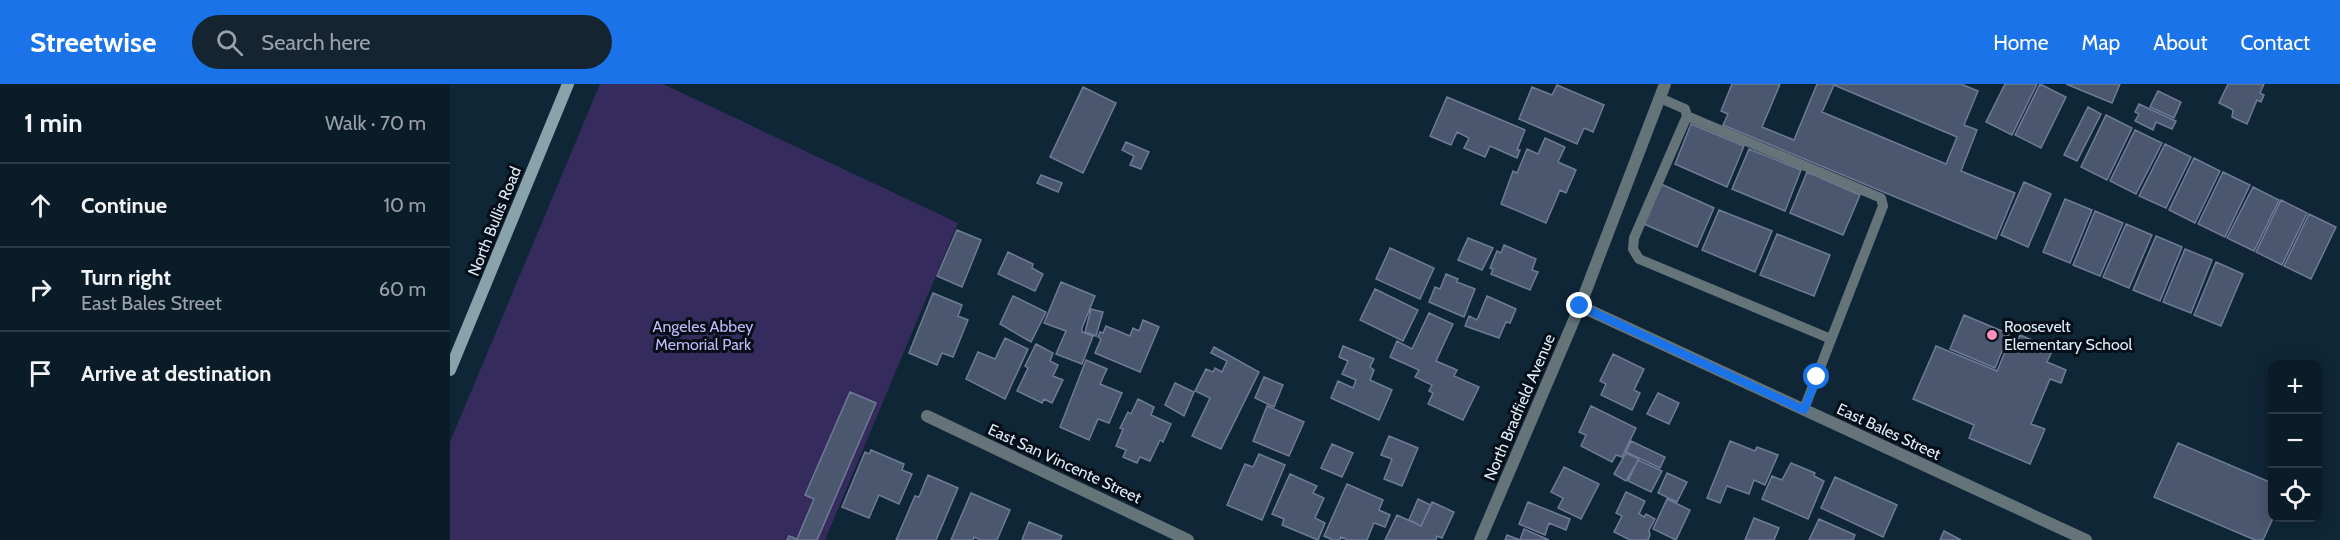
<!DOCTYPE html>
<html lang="en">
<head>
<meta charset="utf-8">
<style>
  :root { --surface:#0b1c29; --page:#142531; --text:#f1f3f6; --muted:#9aa1a8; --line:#2b3a46; --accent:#1a73e8 }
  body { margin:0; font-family:Cabin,sans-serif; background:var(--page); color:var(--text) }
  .controls { position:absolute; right:18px; bottom:18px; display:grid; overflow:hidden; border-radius:12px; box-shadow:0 3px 15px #0003 }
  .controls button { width:54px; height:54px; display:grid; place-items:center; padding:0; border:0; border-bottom:2px solid var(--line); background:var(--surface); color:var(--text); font:30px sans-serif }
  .stop { position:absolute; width:18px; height:18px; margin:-14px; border:4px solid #1a73e8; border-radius:50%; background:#fff }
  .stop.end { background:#1a73e8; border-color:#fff; box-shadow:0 2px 6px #0008 }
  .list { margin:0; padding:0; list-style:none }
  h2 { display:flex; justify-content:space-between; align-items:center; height:78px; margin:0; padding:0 24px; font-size:26px }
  h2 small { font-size:20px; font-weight:400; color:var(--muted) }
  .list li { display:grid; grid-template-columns:39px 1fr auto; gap:18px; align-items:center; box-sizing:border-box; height:84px; padding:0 24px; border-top:2px solid var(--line) }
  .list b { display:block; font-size:22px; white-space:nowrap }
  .list p { margin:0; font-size:20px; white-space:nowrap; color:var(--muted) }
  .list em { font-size:20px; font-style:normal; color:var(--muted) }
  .icon { flex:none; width:33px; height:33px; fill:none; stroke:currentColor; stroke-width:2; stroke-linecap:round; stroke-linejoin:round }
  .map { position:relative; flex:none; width:1890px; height:456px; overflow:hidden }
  header { display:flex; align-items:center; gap:36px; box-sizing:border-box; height:84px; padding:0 30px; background:var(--accent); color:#fff }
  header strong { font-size:28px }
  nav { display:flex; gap:33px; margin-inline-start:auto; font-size:21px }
  .search { width:420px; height:54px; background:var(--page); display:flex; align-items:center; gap:15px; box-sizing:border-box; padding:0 21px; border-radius:33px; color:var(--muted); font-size:22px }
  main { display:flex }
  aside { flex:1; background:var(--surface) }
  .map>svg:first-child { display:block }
  .green { fill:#352c5d }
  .building { fill:#4b566f; stroke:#6f7b96; stroke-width:1.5; fill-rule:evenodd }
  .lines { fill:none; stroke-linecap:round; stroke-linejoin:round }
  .lane { stroke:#657479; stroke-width:10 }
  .street { stroke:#657479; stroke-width:12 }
  .secondary { stroke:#8aa2ab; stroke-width:12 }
  .route { stroke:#1a73e8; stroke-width:8 }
  .poi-dot { fill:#fe8ebc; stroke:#050e16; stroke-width:2 }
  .labels { text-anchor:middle; stroke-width:6; stroke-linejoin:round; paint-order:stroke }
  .street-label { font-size:16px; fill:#deecf8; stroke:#050e16 }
  .park-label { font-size:16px; fill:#bfb9f7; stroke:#050e16 }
  .poi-label { font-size:16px; fill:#deecf8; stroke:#050e16; text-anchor:start }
</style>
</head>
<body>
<header>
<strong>Streetwise</strong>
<div class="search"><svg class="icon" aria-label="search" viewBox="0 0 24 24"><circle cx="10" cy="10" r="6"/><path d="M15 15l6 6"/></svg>Search here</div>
<nav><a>Home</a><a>Map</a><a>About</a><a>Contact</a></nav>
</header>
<main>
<aside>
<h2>1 min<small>Walk · 70 m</small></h2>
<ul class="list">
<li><svg class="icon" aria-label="ahead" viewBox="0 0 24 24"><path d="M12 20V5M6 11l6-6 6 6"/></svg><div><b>Continue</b></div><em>10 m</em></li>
<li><svg class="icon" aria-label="right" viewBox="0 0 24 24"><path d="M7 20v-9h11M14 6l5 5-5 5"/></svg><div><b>Turn right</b><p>East Bales Street</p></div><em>60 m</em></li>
<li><svg class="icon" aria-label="arrive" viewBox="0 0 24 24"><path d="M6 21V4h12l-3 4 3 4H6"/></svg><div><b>Arrive at destination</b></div></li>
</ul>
</aside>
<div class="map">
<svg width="1890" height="456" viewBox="0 0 1890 456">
  <rect width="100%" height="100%" fill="#0f2637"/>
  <!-- green -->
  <path class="green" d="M150,0h63l295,139 -133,317h-375v-98z"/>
  <!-- building -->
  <path class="building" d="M1282,0h48l-18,43 32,13 23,-56h144l17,7 -14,34 13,5 -16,41 54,22 -19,46 -273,-114 5,-11 -7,-3zM1384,1l123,52 -11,27 -124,-52z
    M1555,0h32l-25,51 -26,-13z
    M1590,0l26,13 -25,51 -26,-13z
    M1616,0h54l-8,19z
    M1778,0h36l-4,9 4,2 -3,7 -4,-2 -10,24 -15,-7 1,-7 -14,-7z
    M1107,1l47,20 -11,27 -9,-4 -7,16 -58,-25 13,-32 20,8z
    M633,3l33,16 -33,70 -33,-16z
    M1708,7l23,11 -7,16 -24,-11z
    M997,13l78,33 -8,20h3l-3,8 -27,-12 -5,11 -21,-9 5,-10 -12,-6 -6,13 -21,-9z
    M1689,20l37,17 -4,8 -16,-7 -3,8 -18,-9 4,-7 -4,-2z
    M1638,23l13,7 -24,47 -13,-6z
    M1656,31l26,13 -25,52 -26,-13z
    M1241,40l53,22 -17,41 -52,-23z
    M1685,46l27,13 -26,51 -26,-13z
    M1095,54l20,9 -7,15 18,8 -10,23 -6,-3 -14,33 -45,-19 12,-33 4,2 10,-24 11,5z
    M676,58l23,10 -8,17 -11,-4 4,-9 -12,-6z
    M1715,60l26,13 -25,51 -27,-12z
    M1299,65l52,21 -16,41 -53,-22z
    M1744,74l26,13 -25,52 -26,-13z
    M1357,88l53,23 -17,40 -53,-22z
    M1773,88l27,13 -25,52 -27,-13z
    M591,91l21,8 -4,9 -21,-9z
    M1574,98l27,12 -23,53 -27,-12z
    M1211,100l53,24 -17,39 -53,-23z
    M1803,103l26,13 -25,51 -27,-13z
    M1615,115l27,11 -22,53 -27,-11z
    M1831,116l26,13 -25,52 -26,-13z
    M1269,126l53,21 -17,41 -53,-22z
    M1645,127l28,12 -23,53 -27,-11z
    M1859,130l27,13 -25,52 -27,-13z
    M1676,140l26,11 -23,53 -26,-11z
    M507,146l24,10 -19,47 -25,-11z
    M1327,150l53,21 -16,41 -54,-21z
    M1706,152l26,11 -22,54 -27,-11z
    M1018,154l25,10 -11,22 -24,-10z
    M1054,161l32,14 -4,11 6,2 -8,18 -39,-16 2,-5 -3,-1 7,-17 4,2z
    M940,164l44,20 -14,31 -44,-20z
    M1735,165l27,11 -21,53 -28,-11z
    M558,168l25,12 -1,4 11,6 -8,17 -37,-17z
    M1766,178l27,12 -22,52 -27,-11z
    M996,190l12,5 -1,3 18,7 -11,28 -35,-15 6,-15 5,2z
    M611,198l34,14 -13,32v4l11,4 -11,28 -26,-10 10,-23 -22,-8z
    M925,205l43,21 -15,31 -43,-21z
    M483,209l29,12 -4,11 10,4 -15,37 -11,-4 -5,12 -28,-12z
    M563,212l33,16 -15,30 -31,-18z
    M1037,212l29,13 -6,14 -4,-1 -7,16 -34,-12 4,-10 8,4z
    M641,225l12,3 -7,24 -11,-4z
    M979,229l24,11 -17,37 21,9 -3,6 25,11 -16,33 -35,-16 5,-11 -4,-2 3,-6 -17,-8 4,-7 -29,-13 7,-16 15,8z
    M1514,231l45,19 -14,34 -45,-19z
    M693,236l16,7 -19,45 -45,-19 6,-14 -3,-2 2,-5 3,1 3,-7 24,10 3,-8 6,3z
    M1570,251l33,14 -6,13 19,8 -5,13 -11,-4 -19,45 14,5 -15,35 -61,-26 5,-13 -61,-26 23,-53 61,25 11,-26 7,3z
    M555,254l23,11 -23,50 -39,-20 12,-27 17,7z
    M586,260l17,9 -3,8 8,4 -5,11 10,4 -11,23 -8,-4 -2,4 -25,-12 11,-23 -3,-2z
    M893,262l31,13 -4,8 4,3 -4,10 22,10 -13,30 -48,-22 7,-17 15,7 3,-8 -14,-6 6,-13 -9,-4z
    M764,263l45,25 -38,77 -29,-13 18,-38 -15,-7 11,-22 7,3 2,-4 7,4 5,-11 -16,-8z
    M1163,270l31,15 -10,21 6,3 -8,17 -31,-15 5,-11 -6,-3z
    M636,276l21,9 -7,15 22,9 -13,30 -11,-4 -9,21 -29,-13z
    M814,293l19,8 -9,22 -19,-9z
    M725,299l19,9 -10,24 -19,-11z
    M400,308l26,11 -59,137h-30l2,-4 8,3 17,-40 -9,-4z
    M1208,309l21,10 -10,21 -22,-10z
    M688,315l16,8 -3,8 20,9 -8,18 -3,-2 -10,21 -10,-4 -3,6 -14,-6 3,-7 -10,-4 7,-17 -3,-1 8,-16 3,2z
    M817,322l37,16 -15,34 -36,-15z
    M1141,322l45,22 -14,29 -6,-2 -4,7 -31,-16 5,-11 -7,-3z
    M939,352l29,12 -16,38 -18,-7 8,-20 -11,-4z
    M1181,357l34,16 -5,11 -34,-16z
    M1280,357l25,10 2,-4 21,8 -13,30 -11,-5 -5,14 -22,-8 -7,17 -13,-5z
    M1728,359l94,40 1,35 -10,22h-8l-101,-43z
    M882,360l21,9 -11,24 -21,-9z
    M421,366l33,14 -2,6 10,4 -13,30 -20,-9 -10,23 -27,-11 23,-55 4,2z
    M1176,369l13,6 -13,22 -12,-7z
    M809,370l26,11 -23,55 -35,-15 18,-41 8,3z
    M1188,376l24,11 -11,21 -23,-11z
    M1341,379l24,10 -1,3 10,5 -16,38 -46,-20 10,-23 10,4z
    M1114,383l35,17 -18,35 -23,-11 5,-10 -12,-6z
    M1217,389l20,9 -10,20 -19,-9z
    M840,390l27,12 -4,7 11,5 -9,20 10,5 -7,17 -36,-15 2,-6 -12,-5z
    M478,391l30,13 -22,52h-40l19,-44 4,1z
    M1385,393l62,28 -14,32 -62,-29z
    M897,400l36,16 -4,10 11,5 -5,12 -11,-4 -7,17h-19l-7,-3 -1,3h-7l-9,-4z
    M1176,408l19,9 -6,13 5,3 2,-3 9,5 -6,11 1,5 -2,5h-18l-16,-8 8,-16 -6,-3z
    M521,409l39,17 -13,30h-16l-7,-3 -1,3h-22z
    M968,415l13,6 -10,21 -12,-6z
    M1217,415l23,11 -14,30 -23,-11z
    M982,418l22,10 -12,26 -5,-2 -1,4h-51l12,-25 24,11z
    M1078,418l42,17 -4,11 -17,-7 -4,12 -26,-11z
    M1304,434l25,10 -5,12h-29z
    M1369,435l36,16 -2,5h-44z
    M579,438l33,14 -2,4h-38z
    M1074,445l25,11h-44l2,-5 13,5z
    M1494,447l17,9h-21z"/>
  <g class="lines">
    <!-- lane -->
    <path class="lane" d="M1210,14l25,11 2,7 194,82 2,8 -79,203
      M1237,32l-53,122 -1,11 6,10 192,80"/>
    <!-- street -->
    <path class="street" d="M1130,222l506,234
      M477,332l261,124
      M1030,456l100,-234 85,-222"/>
    <!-- secondary -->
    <path class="secondary" d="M0,286l118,-286"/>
  </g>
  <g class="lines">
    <!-- route -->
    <path class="route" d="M1130,222l224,104 13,-33"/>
  </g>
  <!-- markers -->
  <circle class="poi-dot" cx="1542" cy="251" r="6"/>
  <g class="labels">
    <!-- street labels -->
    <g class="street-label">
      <text transform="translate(44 137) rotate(-68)" y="6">North Bullis Road</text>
      <text transform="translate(1069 323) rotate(-67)" y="6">North Bradfield Avenue</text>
      <text transform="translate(1439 347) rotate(25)" y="6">East Bales Street</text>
      <text transform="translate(615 379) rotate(25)" y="6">East San Vincente Street</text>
    </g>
    <!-- park labels -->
    <g class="park-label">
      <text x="253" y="248">Angeles Abbey<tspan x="253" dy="18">Memorial Park</tspan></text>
    </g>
    <!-- poi labels -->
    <g class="poi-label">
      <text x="1554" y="248">Roosevelt<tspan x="1554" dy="18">Elementary School</tspan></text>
    </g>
  </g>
</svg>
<div class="controls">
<button>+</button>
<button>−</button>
<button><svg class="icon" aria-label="locate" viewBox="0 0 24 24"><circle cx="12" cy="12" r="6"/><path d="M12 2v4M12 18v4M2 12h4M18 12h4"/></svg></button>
</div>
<div class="stop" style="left:1367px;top:293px"></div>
<div class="stop end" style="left:1130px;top:222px"></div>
</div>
</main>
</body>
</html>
